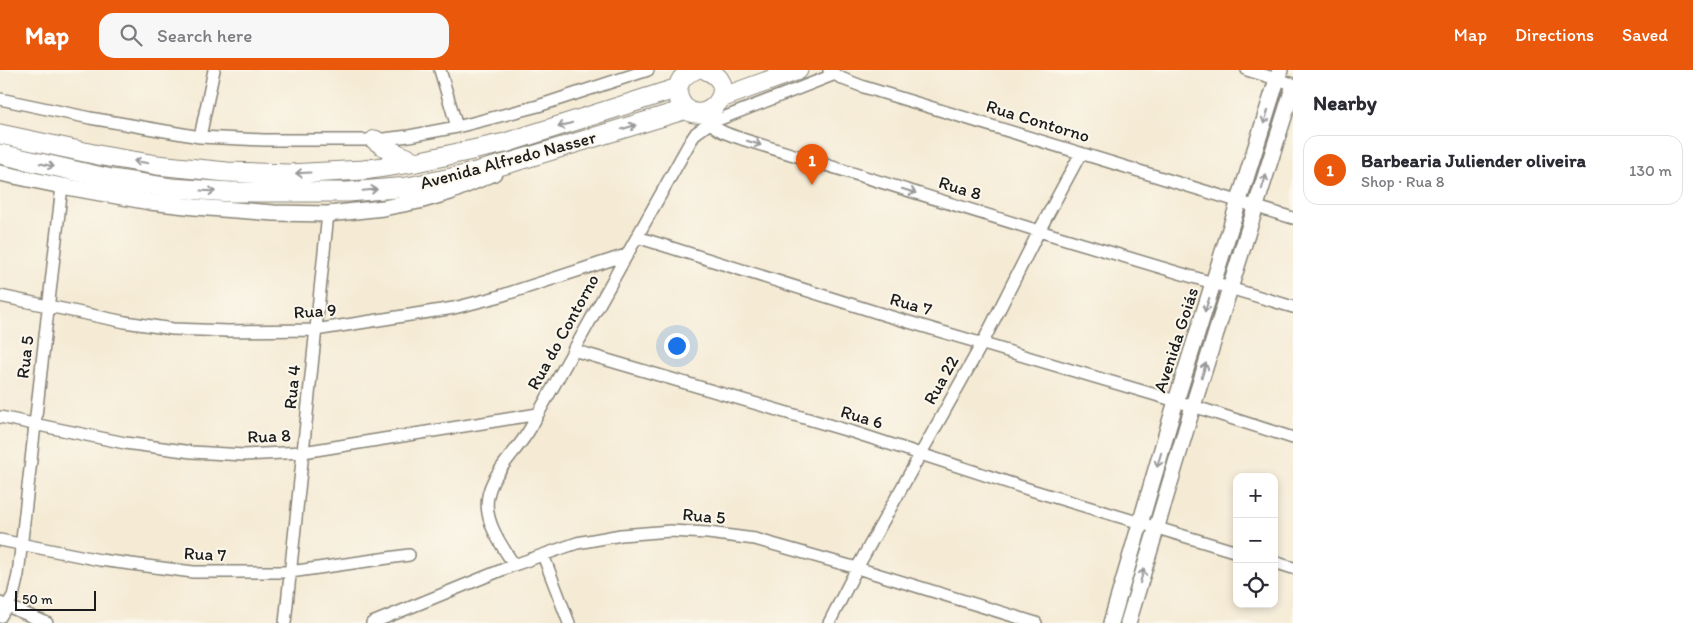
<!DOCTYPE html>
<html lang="en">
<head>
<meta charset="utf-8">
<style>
  :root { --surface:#fff; --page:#f7f7f7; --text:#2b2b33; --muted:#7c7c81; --line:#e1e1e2; --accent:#ea580c }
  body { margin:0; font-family:Itim,sans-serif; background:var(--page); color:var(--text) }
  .controls { position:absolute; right:15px; bottom:15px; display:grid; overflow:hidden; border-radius:10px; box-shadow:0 2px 8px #0003 }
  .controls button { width:45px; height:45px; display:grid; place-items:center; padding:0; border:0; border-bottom:1px solid var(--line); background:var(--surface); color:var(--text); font:25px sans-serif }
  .scale { position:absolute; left:15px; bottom:12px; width:81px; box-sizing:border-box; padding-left:5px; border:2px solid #1c1c1c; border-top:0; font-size:14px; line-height:18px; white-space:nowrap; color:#1c1c1c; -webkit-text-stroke:4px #fbf7ec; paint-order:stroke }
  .you { position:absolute; left:676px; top:275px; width:18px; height:18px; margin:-12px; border:4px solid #fff; border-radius:50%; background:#1a73e8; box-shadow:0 0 0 8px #1a73e833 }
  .badge { display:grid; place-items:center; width:32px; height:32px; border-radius:50%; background:var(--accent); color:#fff; font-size:16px; font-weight:700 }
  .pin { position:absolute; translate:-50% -41px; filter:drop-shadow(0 1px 2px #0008) }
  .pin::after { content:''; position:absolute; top:26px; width:18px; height:15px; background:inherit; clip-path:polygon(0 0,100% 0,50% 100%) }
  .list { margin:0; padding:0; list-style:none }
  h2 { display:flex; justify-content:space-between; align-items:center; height:65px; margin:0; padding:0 20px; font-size:21px }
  h2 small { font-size:16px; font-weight:400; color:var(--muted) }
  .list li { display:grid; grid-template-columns:32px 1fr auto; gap:15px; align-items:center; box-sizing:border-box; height:70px; margin:0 10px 10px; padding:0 10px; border:1px solid var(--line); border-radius:15px }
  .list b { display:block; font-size:19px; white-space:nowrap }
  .list p { margin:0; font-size:16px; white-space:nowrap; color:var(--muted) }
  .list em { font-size:16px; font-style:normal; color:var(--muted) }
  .icon { flex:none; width:28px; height:28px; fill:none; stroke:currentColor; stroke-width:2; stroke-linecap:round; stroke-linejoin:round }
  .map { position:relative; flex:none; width:1293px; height:553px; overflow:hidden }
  header { display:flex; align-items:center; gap:30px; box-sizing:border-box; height:70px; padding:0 25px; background:var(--accent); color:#fff }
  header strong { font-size:24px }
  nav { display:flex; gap:28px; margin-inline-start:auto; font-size:18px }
  .search { width:350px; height:45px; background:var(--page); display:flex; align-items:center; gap:12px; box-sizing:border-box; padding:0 18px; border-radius:15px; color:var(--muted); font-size:19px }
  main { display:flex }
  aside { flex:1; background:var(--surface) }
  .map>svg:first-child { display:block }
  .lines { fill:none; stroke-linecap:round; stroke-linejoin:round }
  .minor-casing { stroke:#888478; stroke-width:14 }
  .tertiary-casing { stroke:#888478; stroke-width:18 }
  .primary-casing { stroke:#888478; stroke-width:21 }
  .minor { stroke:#fff; stroke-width:11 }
  .tertiary { stroke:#fff; stroke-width:15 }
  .primary { stroke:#fff; stroke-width:19 }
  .oneway { stroke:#999 }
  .labels { text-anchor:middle; stroke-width:4; stroke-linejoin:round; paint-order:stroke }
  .street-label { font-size:18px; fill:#1c1c1c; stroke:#fbf7ec }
</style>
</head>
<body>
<header>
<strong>Map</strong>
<div class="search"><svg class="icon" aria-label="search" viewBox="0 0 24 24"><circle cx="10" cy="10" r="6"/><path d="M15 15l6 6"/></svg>Search here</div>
<nav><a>Map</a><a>Directions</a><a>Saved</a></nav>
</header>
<main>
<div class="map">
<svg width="1293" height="553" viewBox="0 0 1293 553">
  <rect width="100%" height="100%" fill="#fbf7ec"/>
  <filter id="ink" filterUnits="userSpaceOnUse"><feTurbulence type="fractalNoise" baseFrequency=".02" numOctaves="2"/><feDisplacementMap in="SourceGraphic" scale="10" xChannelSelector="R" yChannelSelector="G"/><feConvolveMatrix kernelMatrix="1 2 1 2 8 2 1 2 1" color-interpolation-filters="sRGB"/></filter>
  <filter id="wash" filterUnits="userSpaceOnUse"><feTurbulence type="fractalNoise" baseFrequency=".0096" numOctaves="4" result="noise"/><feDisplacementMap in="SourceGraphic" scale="20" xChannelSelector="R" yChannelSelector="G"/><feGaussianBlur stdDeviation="1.12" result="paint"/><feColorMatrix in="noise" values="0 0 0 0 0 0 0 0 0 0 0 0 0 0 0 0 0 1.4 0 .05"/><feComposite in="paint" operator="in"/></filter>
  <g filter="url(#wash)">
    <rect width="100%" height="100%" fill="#f5ebd5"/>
  </g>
  <g filter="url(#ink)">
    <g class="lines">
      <!-- minor casing -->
      <g class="minor-casing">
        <path id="minor" d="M440,0l17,57
          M1247,0l46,14
          M829,1l14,8 21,8 429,131
          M0,29l90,19 110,19 64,3h111l34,-4 48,-9 81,-21 110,-36
          M708,47c6,14 20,17 34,22l297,92 254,76
          M200,67l14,-67
          M637,167l248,78 308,91 100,32
          M0,226l125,26 48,7 55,2 87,-1 139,-22 43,-11 129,-42
          M573,280l283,83 175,57 206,62
          M0,347l125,26 67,9 52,3 59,-3 235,-38
          M0,470l100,20 93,12h97l119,-17
          M543,485l26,68
          M1274,492l19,6
          M514,495c-10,-16 -23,-34 -26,-52 -6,-30 21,-53 36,-75 6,-8 10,-16 14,-24l152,-272 6,-9 14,-10 123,-48
          M0,533l47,20
          M0,547l13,-21 5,-21 44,-389
          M285,553l43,-409
          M372,553l142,-58 63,-22 44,-8 49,-4 38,2 47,6 102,29 179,55
          M829,553l28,-55 126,-226 56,-111 42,-78"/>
      </g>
      <!-- tertiary casing -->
      <g class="tertiary-casing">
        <path id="tertiary" d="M0,103l62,13 88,16 45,5 79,6 54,1 55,-6 36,-7 31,-9 44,-19
          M1111,553l65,-222 104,-331
          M1128,553l65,-217 100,-318"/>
      </g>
      <!-- primary casing -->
      <g class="primary-casing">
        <path id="primary" d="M695,0c-7,2 -12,6 -15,12 -3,6 -3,13 0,19 18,35 68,-14 26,-31
          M721,28l77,-28
          M0,64l103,22 54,9 70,7 62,2 75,-4 52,-8 89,-19 173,-55
          M375,70l16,11 25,11
          M0,84l111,25 60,9 60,4h117l60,-5 57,-12 48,-13 174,-53"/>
      </g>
      <!-- minor -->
      <use href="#minor" class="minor"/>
      <!-- tertiary -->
      <use href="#tertiary" class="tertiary"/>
      <!-- primary -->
      <use href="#primary" class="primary"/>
    </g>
    <!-- one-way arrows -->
    <defs><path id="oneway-shaft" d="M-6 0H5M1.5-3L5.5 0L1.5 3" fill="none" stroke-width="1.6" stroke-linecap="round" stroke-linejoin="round" transform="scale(1.25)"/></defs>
    <g class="oneway">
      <use href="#oneway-shaft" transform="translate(1266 47) rotate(107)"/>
      <use href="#oneway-shaft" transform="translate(565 55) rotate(163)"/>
      <use href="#oneway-shaft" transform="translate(629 57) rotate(-17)"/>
      <use href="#oneway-shaft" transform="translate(754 73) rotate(17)"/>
      <use href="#oneway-shaft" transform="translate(141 92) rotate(-171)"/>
      <use href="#oneway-shaft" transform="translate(47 95) rotate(13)"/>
      <use href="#oneway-shaft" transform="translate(303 103) rotate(177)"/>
      <use href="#oneway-shaft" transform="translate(1264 112) rotate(-73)"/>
      <use href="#oneway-shaft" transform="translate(370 120) rotate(-5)"/>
      <use href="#oneway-shaft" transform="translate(208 121) rotate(4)"/>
      <use href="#oneway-shaft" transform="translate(909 121) rotate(17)"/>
      <use href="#oneway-shaft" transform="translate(1207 235) rotate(108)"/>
      <use href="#oneway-shaft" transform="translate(1204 300) rotate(-73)"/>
      <use href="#oneway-shaft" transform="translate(1159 390) rotate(107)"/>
      <use href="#oneway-shaft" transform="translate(1142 506) rotate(-74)"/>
    </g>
  </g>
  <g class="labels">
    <!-- street labels -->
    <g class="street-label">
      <text transform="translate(1038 51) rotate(17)" y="6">Rua Contorno</text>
      <text transform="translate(508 90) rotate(-15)" y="6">Avenida Alfredo Nasser</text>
      <text transform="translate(960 118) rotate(17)" y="6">Rua 8</text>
      <text transform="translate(911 234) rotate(16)" y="6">Rua 7</text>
      <text transform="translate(315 241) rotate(-4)" y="6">Rua 9</text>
      <text transform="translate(563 262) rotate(-61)" y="6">Rua do Contorno</text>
      <text transform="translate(1176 270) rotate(-72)" y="6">Avenida Goiás</text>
      <text transform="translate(25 287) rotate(-83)" y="6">Rua 5</text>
      <text transform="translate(941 310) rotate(-61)" y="6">Rua 22</text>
      <text transform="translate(292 317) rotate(-84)" y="6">Rua 4</text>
      <text transform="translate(862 347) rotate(17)" y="6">Rua 6</text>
      <text transform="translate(269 366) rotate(-2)" y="6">Rua 8</text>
      <text transform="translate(704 446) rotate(5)" y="6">Rua 5</text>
      <text transform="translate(205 484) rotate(3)" y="6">Rua 7</text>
    </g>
  </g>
</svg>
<div class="controls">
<button>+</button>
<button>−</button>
<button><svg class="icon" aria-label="locate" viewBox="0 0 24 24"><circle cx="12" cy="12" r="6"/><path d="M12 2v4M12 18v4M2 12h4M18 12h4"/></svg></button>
</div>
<div class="scale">50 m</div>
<div class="you"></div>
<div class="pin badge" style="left:812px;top:115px">1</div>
</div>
<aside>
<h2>Nearby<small></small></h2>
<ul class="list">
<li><span class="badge">1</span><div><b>Barbearia Juliender oliveira</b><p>Shop · Rua 8</p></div><em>130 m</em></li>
</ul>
</aside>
</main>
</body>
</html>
